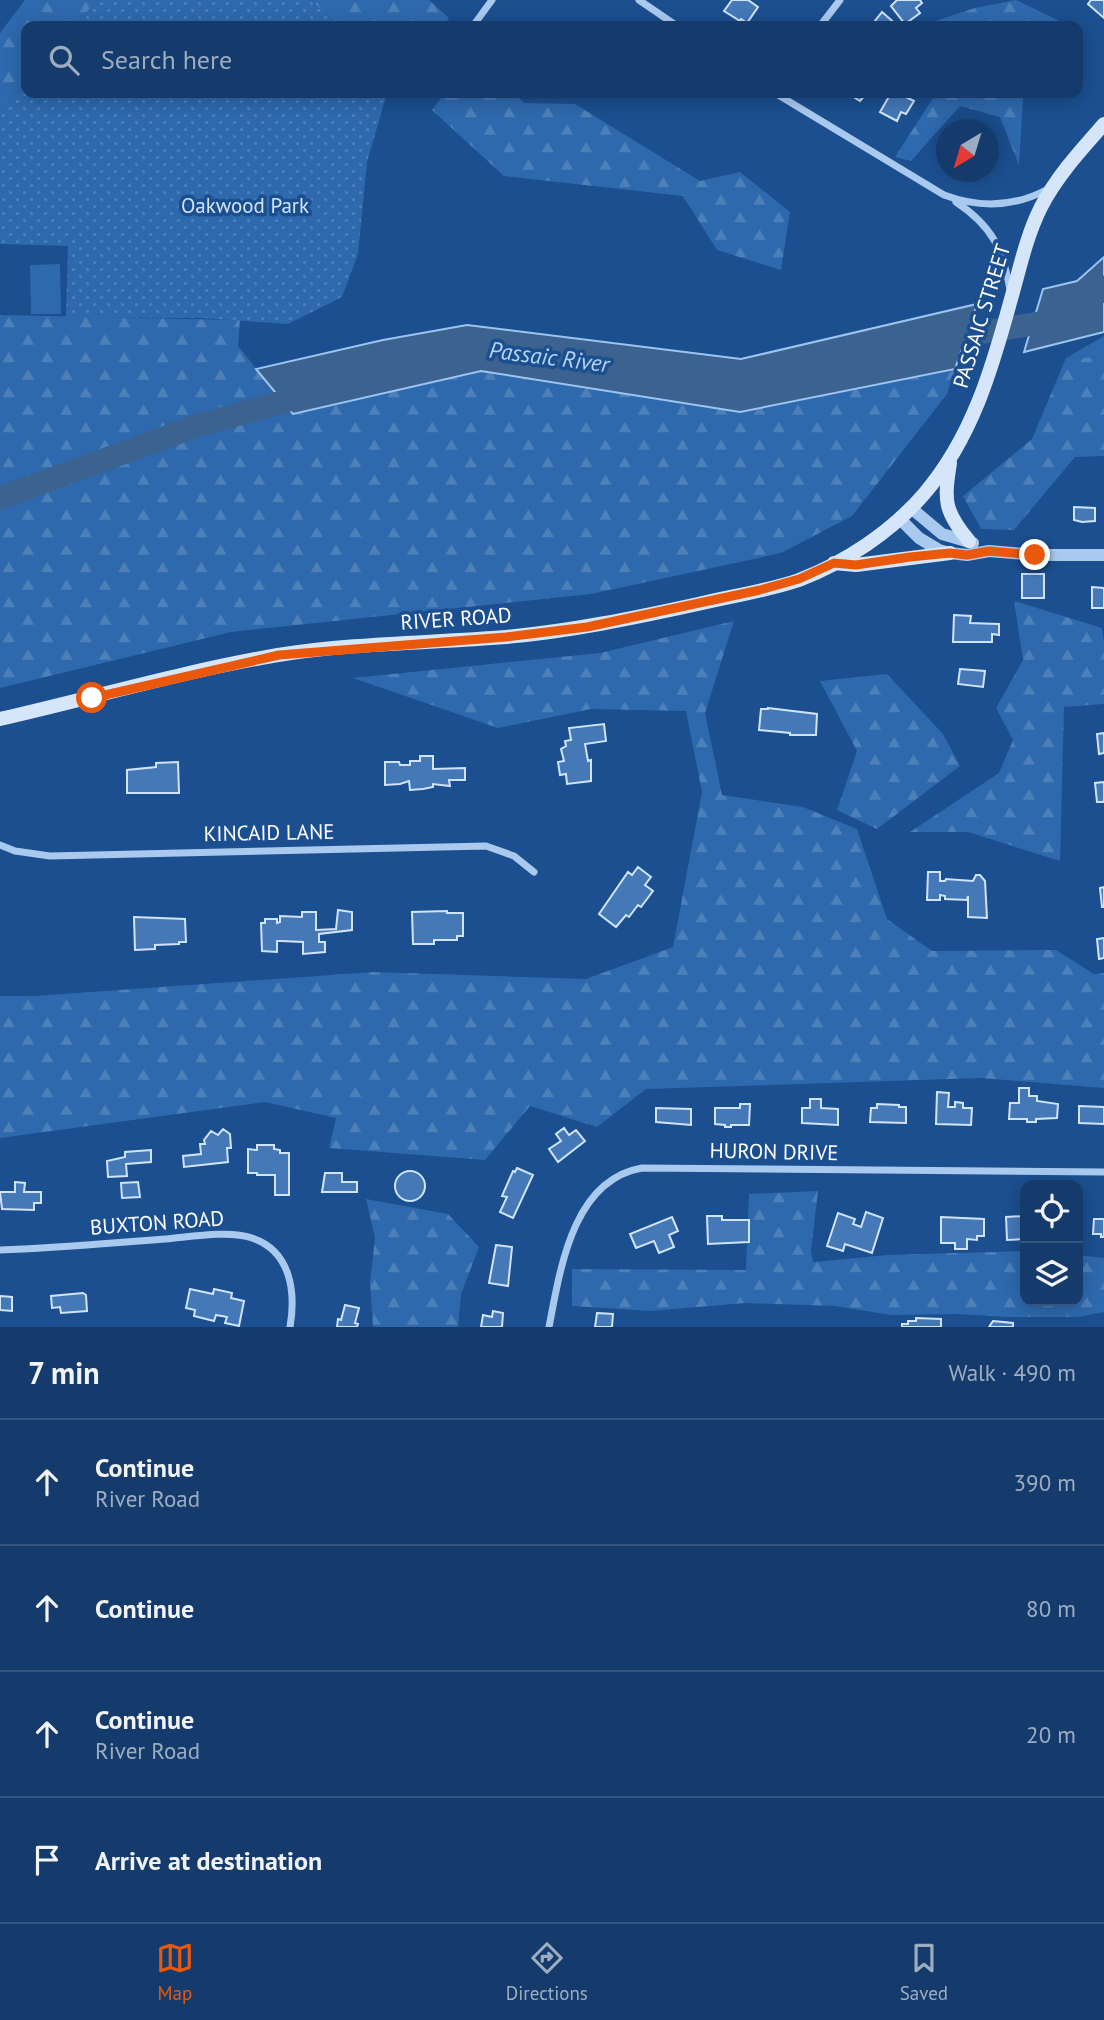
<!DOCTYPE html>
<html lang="en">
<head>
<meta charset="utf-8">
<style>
  :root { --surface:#143b6b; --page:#214673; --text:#f1f3f6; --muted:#9dadc1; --line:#33557e; --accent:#ea580c }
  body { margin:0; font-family:"PT Sans",sans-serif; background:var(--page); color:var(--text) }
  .controls { position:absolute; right:21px; bottom:21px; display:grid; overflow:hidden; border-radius:14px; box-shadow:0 4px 18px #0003 }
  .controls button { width:63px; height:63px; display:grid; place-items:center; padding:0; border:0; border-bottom:2px solid var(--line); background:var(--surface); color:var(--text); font:35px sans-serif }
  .compass { position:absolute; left:936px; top:119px; width:63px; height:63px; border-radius:50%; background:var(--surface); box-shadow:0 4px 18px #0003; rotate:218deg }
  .stop { position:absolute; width:21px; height:21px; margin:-16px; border:5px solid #ea580c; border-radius:50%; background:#fff }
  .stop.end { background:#ea580c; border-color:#fff; box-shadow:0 2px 7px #0008 }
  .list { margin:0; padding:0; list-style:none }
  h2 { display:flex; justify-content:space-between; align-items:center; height:91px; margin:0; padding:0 28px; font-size:30px }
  h2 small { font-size:23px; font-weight:400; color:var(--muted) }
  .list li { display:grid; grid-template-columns:46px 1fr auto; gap:21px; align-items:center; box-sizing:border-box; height:126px; padding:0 28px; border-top:2px solid var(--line) }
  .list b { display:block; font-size:26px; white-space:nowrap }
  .list p { margin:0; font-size:23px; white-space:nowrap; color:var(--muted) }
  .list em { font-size:23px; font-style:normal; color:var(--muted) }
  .icon { flex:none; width:38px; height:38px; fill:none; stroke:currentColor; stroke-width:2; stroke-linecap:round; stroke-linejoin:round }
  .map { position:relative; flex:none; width:1104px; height:1327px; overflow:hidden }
  .search { position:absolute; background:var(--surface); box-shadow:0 4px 18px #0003; left:21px; right:21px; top:21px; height:77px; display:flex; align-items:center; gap:18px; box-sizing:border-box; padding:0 24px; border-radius:14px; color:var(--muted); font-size:26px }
  .sheet { height:595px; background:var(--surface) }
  nav { display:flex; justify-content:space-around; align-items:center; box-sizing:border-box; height:98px; border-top:2px solid var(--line); background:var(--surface); font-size:19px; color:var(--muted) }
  nav a { display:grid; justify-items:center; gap:4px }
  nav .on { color:var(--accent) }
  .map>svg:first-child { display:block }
  .green { fill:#2e69ad }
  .forest { fill:url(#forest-firs) }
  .park { fill:url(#park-dots) }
  .water { fill:#3c6290; stroke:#9cc4f0; stroke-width:2 }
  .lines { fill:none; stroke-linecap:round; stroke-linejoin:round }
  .river { stroke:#3c6290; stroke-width:23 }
  .building { fill:#4478b7; stroke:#cfe3fa; stroke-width:2 }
  .minor { stroke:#a9c9ee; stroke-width:7 }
  .tertiary { stroke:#a9c9ee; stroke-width:12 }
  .secondary { stroke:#d6e6fa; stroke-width:14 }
  .route { stroke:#ea580c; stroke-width:9 }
  .labels { text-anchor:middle; stroke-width:7; stroke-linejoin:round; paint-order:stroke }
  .park-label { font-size:21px; fill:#cfe3fa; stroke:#1b4f8f }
  .street-label { font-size:21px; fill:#fff; stroke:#1b4f8f }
  .water-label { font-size:23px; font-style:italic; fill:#b5d3f5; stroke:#1b4f8f }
</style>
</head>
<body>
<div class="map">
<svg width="1104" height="1327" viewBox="0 0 1104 1327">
  <defs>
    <pattern id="forest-firs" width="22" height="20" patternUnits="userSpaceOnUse" patternTransform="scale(1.75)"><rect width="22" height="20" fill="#2e69ad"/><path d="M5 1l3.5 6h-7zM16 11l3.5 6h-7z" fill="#4d80b9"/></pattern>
    <pattern id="park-dots" width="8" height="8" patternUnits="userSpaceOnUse" patternTransform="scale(1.75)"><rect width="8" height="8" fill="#2e69ad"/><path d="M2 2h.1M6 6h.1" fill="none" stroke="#4d80b9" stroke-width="1.8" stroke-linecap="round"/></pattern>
  </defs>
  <rect width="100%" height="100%" fill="#1b4f8f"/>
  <!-- green -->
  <path class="green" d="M60,264l1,50h-30l-1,-49z
    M1104,336v21l-38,1z"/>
  <!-- forest -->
  <path class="forest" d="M25,0h72l-22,26h-49v56l-26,30v-79z
    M311,0h118l20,18 -5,8h-106z
    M1016,0l54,26h-150l55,-18z
    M445,93h69l10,10 51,1 125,77 40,-9 50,40 -9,58 -64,-20 -34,-54 -179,-20 -72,-66z
    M932,93h99l-8,5 -4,67 -19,-48 -40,-11 -49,55 -16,-4 40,-62z
    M0,315l240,5 -2,26 55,68 188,-43 259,41 215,-43 -8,25 -95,122 -71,37 -190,41 -360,38 -231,56z
    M1104,357v99l-29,1 -61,73 -33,-1 -18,-33 69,-57 34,-81z
    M1014,601l88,27 2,13v63l-40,3 -4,154 -92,-29h-58l89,-59 14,-33 -17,-32 27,-48z
    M734,621l-29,92 17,82 81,12 54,22 30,90 45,32 124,-1 38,24 10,-1v115l-123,-10 -335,11 -49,38 -67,-21 -45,54 -156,-12 7,-30 -71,-16 -265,36v-142h35l338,-24 213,7 87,-32 29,-155 -16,-81 -95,-2 -93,19 -145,-50 247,-25z
    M887,674l56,60 17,32 -83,63 -40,-19 20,-59 -37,-70z
    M818,1191l-7,60 2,11 75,-7 137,-4v50h53v-46l26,3v54l-26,5h-70l-50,-3 -67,1 -56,-9 -90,-3 -95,8 -78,-5v-37l174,1 3,-76z
    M366,1199l82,15 31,33 -18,47 -3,33h-85l-3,-44 5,-45z"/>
  <!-- park -->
  <path class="park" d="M97,0h214l27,26h-263z
    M26,82v11h361l-20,69 -9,92 -16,43 -54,27 -87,-6 -135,-1 2,-71 -68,-2v-132z"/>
  <!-- water -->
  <path class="water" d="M1104,257v75l-80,20 19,-63 34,-8z
    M977,304l-22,65 -215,43 -259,-41 -188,43 -37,-45 127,-29 84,-15 274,34z"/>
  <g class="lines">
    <!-- river -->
    <path class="river" d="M935,340l135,-22 34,-31
      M0,498l199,-73 112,-31"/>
  </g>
  <!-- building -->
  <path class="building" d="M732,0h16l10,7 -11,16 -6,-4 -1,2 -16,-10z
    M920,0l2,3 -6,5 4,5 -15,11 -14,-18 6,-6z
    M1091,0h13v18l-16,-14z
    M882,12l16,14h-27z
    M847,93h20l-7,8z
    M891,93h7l16,8 -8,13 -5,-2 -4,9 -17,-9z
    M1074,507l21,1v13l-13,1 -8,-2z
    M1022,574h22v24h-22z
    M1092,587l12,1v20h-12z
    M954,615l17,1 -1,7 29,1v11l-7,-1v8h-39z
    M960,669l25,2 -2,16 -25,-3z
    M768,708l49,6 -1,21h-26v-2l-31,-3 2,-21h7z
    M604,724l2,17 -21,3 3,17 3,-1v21l-24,3 -1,-10 -6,1 -2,-13 6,-1 -3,-12 5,-3 -1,-5 6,-1 -2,-12z
    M1104,733v20l-5,1 -2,-20z
    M420,756h13v13l32,-1v12h-16l1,6 -17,-2v3l-10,2 -13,1 -1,-9 -9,3 -15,1v-23h14l1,3h10v-4h10z
    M178,762l1,31h-52v-23l29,-3v-4z
    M1104,782v20h-7l-2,-19z
    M638,867l13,10 -6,8 8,6 -12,16 -3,-2 -9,12 -3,-2 -10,12 -17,-13 29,-42 4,3z
    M928,872h12v9h5l1,-2 27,2 3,-6h4l5,6 2,37 -19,-1v-21l-1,4 -22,-1v-3l-5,-1v5h-13z
    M1104,887v20h-2l-2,-19z
    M338,910l14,2v18l-33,4v8h6v10l-22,2v-12l-22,-1h-4v11l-15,-1 -1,-28h4v-4h12v4l3,-1v-6l22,1v-5h14v18l20,-1z
    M447,911v2h16v23h-6v4h-23v4h-21l-1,-32z
    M134,917l51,2 1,23h-7v2l-24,1v4l-20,1z
    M1104,938v20l-5,1 -2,-20z
    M1019,1088h10v8h8v5l21,3 -1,14 -21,1v3h-9v-3h-18l1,-16h9z
    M937,1092l12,1 -1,14h7v-5l8,1v5h9l-1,17 -35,-1z
    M810,1099h11v9l17,1v16l-36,-2v-15h8z
    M740,1104h10l-1,21h-18v2h-6v-2l-10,-1v-16h25z
    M877,1104l22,1v2h7v16l-36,-1 1,-14h6z
    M1079,1106l25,1v17l-25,-1z
    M656,1108l35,1v16l-35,-3z
    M564,1128l5,7 7,-5 9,11 -27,21 -9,-13 12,-8 -5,-7z
    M223,1129l7,5 1,14h-4l1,14 -44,5 -1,-11 18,-2 -1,-10h5l-1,-4 7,-9 7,4z
    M257,1145h17v4l6,1v3h9v42h-14v-20h-18v-2h-9v-24l9,1z
    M151,1150v12l-25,2 1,12 -19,1 -1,-16 18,-4v-5z
    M517,1168l16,7 -20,43 -13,-6 7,-15 -5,-1 11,-25 2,1z
    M395 1186a15 15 0 1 1 30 0a15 15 0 1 1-30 0Z
    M325,1173h17v9h15v10h-35z
    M15,1182l10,1 -1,9h17v11h-7v7l-32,-1 -2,-17h15z
    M138,1182l2,15 -18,1 -1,-15z
    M866,1212l17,6 -11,35 -27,-9 -2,7 -16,-5 11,-33 17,6 -2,5 8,3z
    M707,1216h15v4h27v22l-41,2z
    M1025,1216v23l-18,1 -1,-23z
    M672,1217l6,14 -9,4 5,12 -15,6 -5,-12 -18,7 -6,-14z
    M941,1217l43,2v17h-7v4l-10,-1v10h-12v-6h-14z
    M1094,1219h10v18h-3v-3h-8z
    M496,1245l16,2 -4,39 -19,-3z
    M190,1289l23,5 1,-5 18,4 -1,5 13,3 -5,25 -14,-3 2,-6 -11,-2 -2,6 -20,-5 1,-6 -9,-2z
    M83,1293l3,2 1,16 -26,2 -1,-6 -8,1 -1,-12z
    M0,1296l12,1v14l-12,-1z
    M345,1305l14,3 -4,15 3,1 -1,3h-20l1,-8 3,1z
    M493,1311l10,2 -1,14h-21l2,-12 9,2z
    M597,1313l16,1 -1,13h-17z
    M916,1318l25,1v8h-39v-3h6v-3h8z
    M993,1321l20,2v4h-24z"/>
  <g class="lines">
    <!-- minor -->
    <path class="minor" d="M639,0l38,26
      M473,26l19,-26
      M820,26l20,-26
      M775,93l169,102c35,13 71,12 104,-6
      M956,202c36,24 47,47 54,88
      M0,845l15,6 35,5 436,-10 28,10 20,16
      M0,1250c55,-2 111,-7 166,-11 24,-2 63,-9 86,-1 39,13 44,54 38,89
      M549,1327c11,-56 23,-147 93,-159l462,4"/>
    <!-- tertiary -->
    <path class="tertiary" d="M911,508l31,26 31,9
      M900,519l19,19 20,12 11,3 17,2 22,-4 46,4h69"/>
    <!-- secondary -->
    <path class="secondary" d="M950,463c-6,38 -6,48 19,78
      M834,563l22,2 94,-12
      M0,719c92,-21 184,-48 278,-64 75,-12 152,-12 228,-18 65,-6 128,-19 192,-33 33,-8 69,-13 101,-24 47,-18 92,-48 125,-86 48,-56 68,-125 87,-195 9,-31 15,-62 30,-92 16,-31 40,-57 63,-83"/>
  </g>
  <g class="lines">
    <!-- route -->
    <path class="route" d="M92,698l187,-43 227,-18 81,-10 173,-37 39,-11 35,-16 22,2 54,-8 40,-4 17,2 22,-4 46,4"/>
  </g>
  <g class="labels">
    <!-- park labels -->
    <g class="park-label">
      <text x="245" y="213">Oakwood Park</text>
    </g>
    <!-- street labels -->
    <g class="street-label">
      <text transform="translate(982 316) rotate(-73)" y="7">PASSAIC STREET</text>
      <text transform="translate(456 619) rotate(-4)" y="7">RIVER ROAD</text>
      <text transform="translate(269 833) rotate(-1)" y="7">KINCAID LANE</text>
      <text transform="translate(774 1152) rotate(1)" y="7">HURON DRIVE</text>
      <text transform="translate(157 1223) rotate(-4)" y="7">BUXTON ROAD</text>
    </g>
    <!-- water labels -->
    <g class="water-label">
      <text transform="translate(549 357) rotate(7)" y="8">Passaic River</text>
    </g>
  </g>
</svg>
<div class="controls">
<button><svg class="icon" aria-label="locate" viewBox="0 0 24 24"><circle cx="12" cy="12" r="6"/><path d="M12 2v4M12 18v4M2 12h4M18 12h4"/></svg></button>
<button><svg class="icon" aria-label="layers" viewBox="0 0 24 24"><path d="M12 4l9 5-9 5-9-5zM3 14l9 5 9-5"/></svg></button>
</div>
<svg class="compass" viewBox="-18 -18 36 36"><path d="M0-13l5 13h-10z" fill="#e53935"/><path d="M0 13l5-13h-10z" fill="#9dadc1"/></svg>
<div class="stop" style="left:92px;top:698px"></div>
<div class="stop end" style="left:1035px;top:555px"></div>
<div class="search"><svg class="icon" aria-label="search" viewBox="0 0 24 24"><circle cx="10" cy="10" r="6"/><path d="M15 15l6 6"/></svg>Search here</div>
</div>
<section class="sheet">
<h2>7 min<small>Walk · 490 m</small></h2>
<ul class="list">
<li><svg class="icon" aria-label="ahead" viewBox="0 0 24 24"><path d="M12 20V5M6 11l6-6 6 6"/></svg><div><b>Continue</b><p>River Road</p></div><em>390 m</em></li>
<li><svg class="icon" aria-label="ahead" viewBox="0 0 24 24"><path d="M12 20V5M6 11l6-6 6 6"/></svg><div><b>Continue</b></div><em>80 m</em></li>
<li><svg class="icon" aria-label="ahead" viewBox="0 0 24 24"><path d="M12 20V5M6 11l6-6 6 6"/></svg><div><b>Continue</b><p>River Road</p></div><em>20 m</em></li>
<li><svg class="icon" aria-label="arrive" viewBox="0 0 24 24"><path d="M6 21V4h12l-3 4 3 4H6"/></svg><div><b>Arrive at destination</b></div></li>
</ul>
</section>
<nav>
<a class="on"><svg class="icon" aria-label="map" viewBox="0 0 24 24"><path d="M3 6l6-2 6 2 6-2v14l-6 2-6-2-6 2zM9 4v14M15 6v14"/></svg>Map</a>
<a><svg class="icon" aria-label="directions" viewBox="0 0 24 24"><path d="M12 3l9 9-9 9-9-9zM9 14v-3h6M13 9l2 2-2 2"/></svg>Directions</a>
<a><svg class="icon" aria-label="saved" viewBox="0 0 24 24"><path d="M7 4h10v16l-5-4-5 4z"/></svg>Saved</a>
</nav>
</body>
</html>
